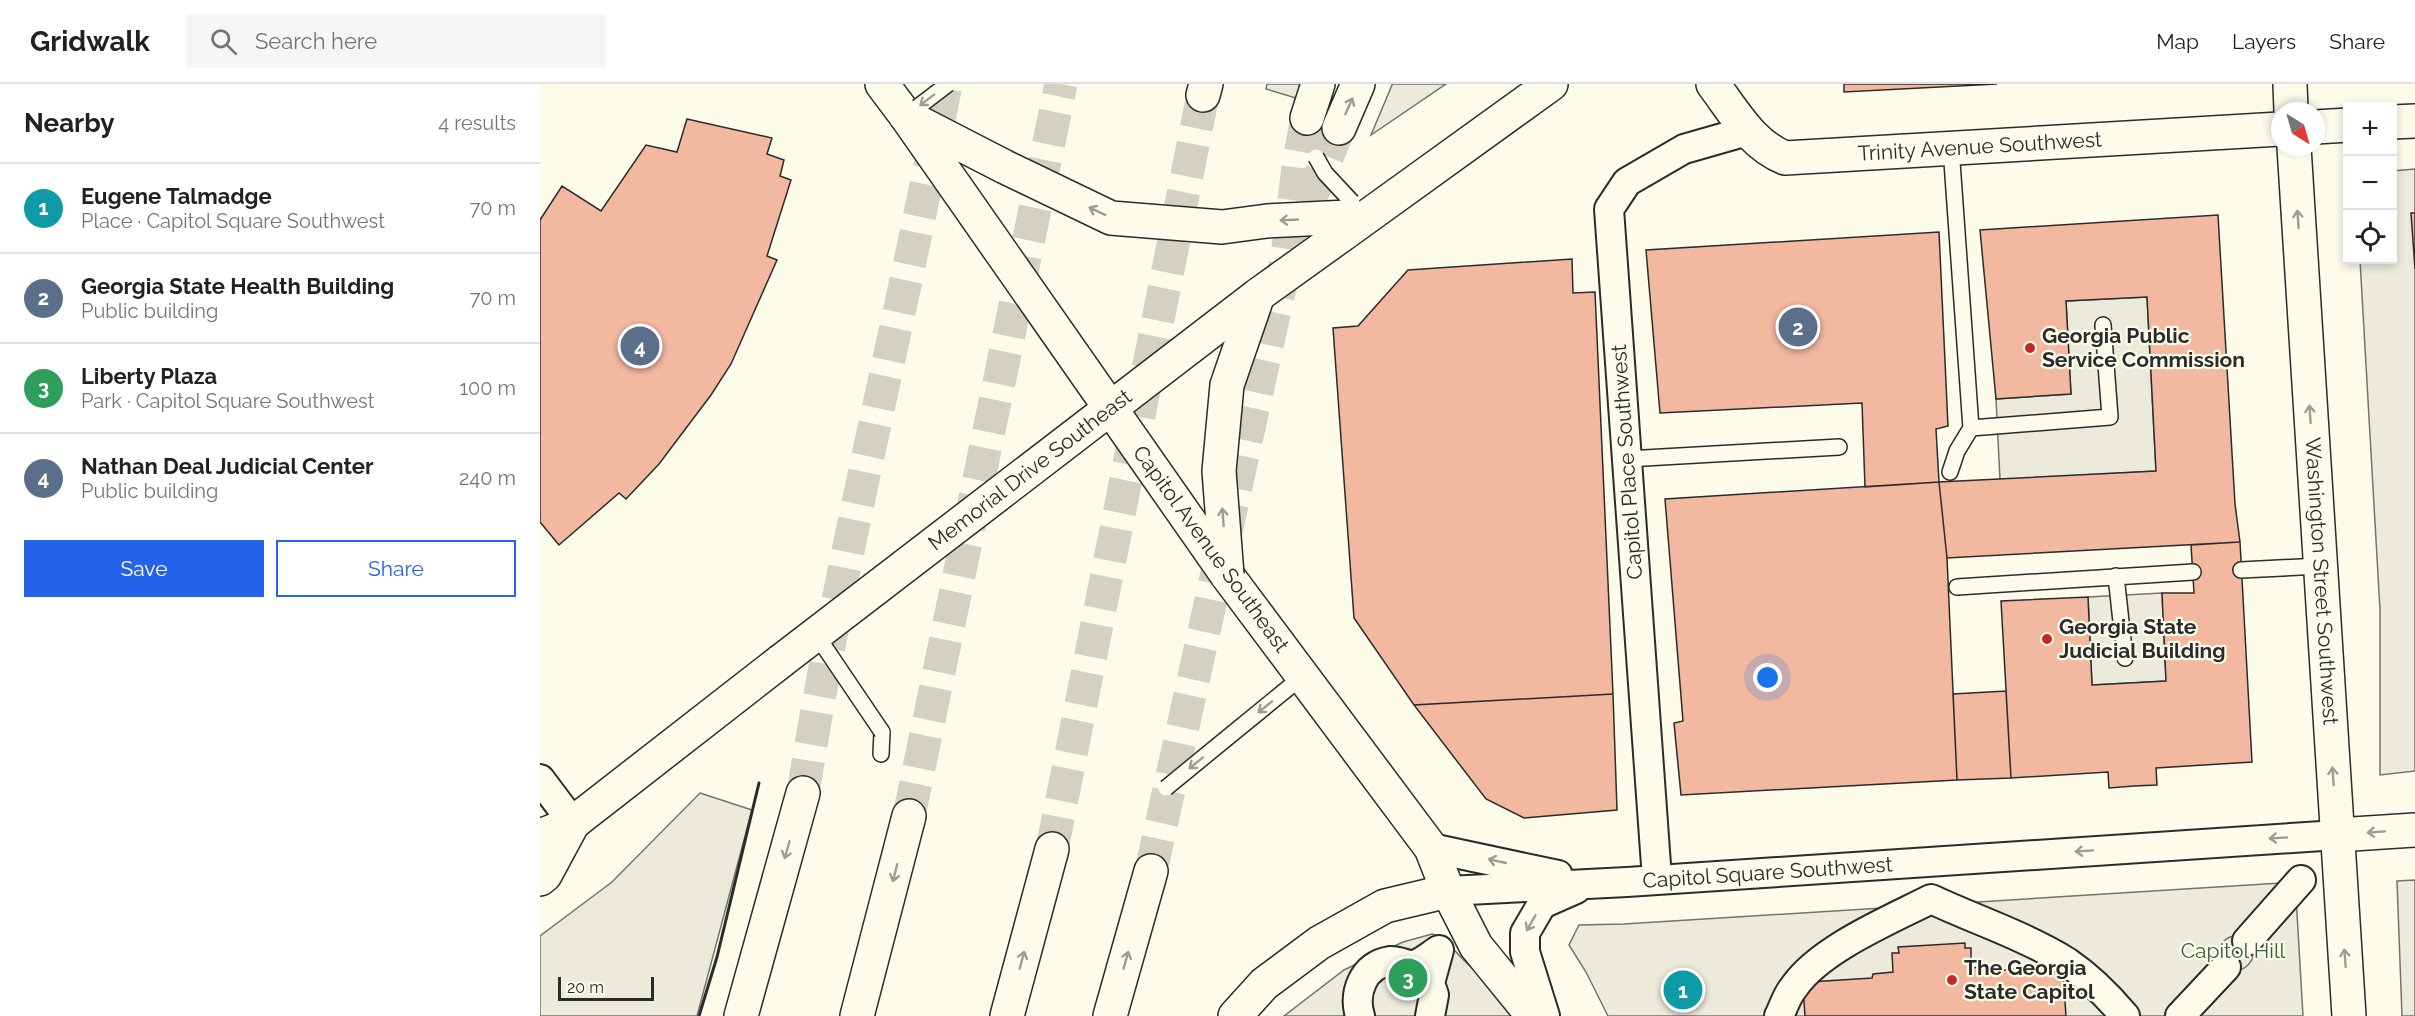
<!DOCTYPE html>
<html lang="en">
<head>
<meta charset="utf-8">
<style>
  :root { --surface:#fff; --page:#f6f6f6; --text:#202124; --muted:#757577; --line:#e0e0e0; --accent:#2563eb }
  body { margin:0; font-family:Raleway,sans-serif; background:var(--page); color:var(--text) }
  .controls { position:absolute; right:18px; top:18px; display:grid; overflow:hidden; border-radius:0px; box-shadow:0 3px 9px #0003 }
  .controls button { width:54px; height:54px; display:grid; place-items:center; padding:0; border:0; border-bottom:2px solid var(--line); background:var(--surface); color:var(--text); font:30px sans-serif }
  .compass { position:absolute; left:1731px; top:18px; width:54px; height:54px; border-radius:50%; background:var(--surface); box-shadow:0 3px 9px #0003; rotate:143deg }
  .scale { position:absolute; left:18px; bottom:15px; width:96px; box-sizing:border-box; padding-left:6px; border:3px solid #2b2b2b; border-top:0; font-size:16px; line-height:21px; white-space:nowrap; color:#2b2b2b; -webkit-text-stroke:4px #fdfbea; paint-order:stroke }
  .you { position:absolute; left:1228px; top:594px; width:21px; height:21px; margin:-15px; border:4px solid #fff; border-radius:50%; background:#1a73e8; box-shadow:0 0 0 9px #1a73e833 }
  .badge { display:grid; place-items:center; width:39px; height:39px; border-radius:50%; background:var(--accent); color:#fff; font-size:20px; font-weight:700 }
  .pin { position:absolute; translate:-50% -50%; border:3px solid #fff; box-shadow:0 2px 6px #0006 }
  .list { margin:0; padding:0; list-style:none }
  h2 { display:flex; justify-content:space-between; align-items:center; height:78px; margin:0; padding:0 24px; font-size:26px }
  h2 small { font-size:20px; font-weight:400; color:var(--muted) }
  .list li { display:grid; grid-template-columns:39px 1fr auto; gap:18px; align-items:center; box-sizing:border-box; height:90px; padding:0 24px; border-top:2px solid var(--line) }
  .list b { display:block; font-size:22px; white-space:nowrap }
  .list p { margin:0; font-size:20px; white-space:nowrap; color:var(--muted) }
  .list em { font-size:20px; font-style:normal; color:var(--muted) }
  .actions { display:flex; gap:12px; padding:18px 24px }
  .actions a { flex:1; padding:14px 0; border:2px solid var(--accent); border-radius:0px; text-align:center; font-size:21px; color:var(--accent) }
  .actions .main { background:var(--accent); color:#fff }
  .icon { flex:none; width:33px; height:33px; fill:none; stroke:currentColor; stroke-width:2; stroke-linecap:round; stroke-linejoin:round }
  .map { position:relative; flex:none; width:1875px; height:932px; overflow:hidden }
  header { display:flex; align-items:center; gap:36px; box-sizing:border-box; height:84px; padding:0 30px; background:var(--surface); border-bottom:2px solid var(--line) }
  header strong { font-size:28px }
  nav { display:flex; gap:33px; margin-inline-start:auto; font-size:21px }
  .search { width:420px; height:54px; background:var(--page); display:flex; align-items:center; gap:15px; box-sizing:border-box; padding:0 21px; border-radius:0px; color:var(--muted); font-size:22px }
  main { display:flex }
  aside { flex:1; background:var(--surface) }
  .map>svg:first-child { display:block }
  .green { fill:#ecebdb; stroke:#74746e; stroke-width:1.5 }
  .parking { fill:#eceadb; stroke:#74746e; stroke-width:1.5 }
  .building { fill:#f2b8a0; stroke:#2b2b2b; stroke-width:1.5 }
  .lines { fill:none; stroke-linecap:round; stroke-linejoin:round }
  .highway-tunnel { stroke:#d3d1c4; stroke-width:33; stroke-dasharray:33 16; stroke-linecap:butt }
  .lane-casing { stroke:#2b2b2b; stroke-width:18 }
  .street-casing { stroke:#2b2b2b; stroke-width:32 }
  .secondary-casing { stroke:#2b2b2b; stroke-width:36 }
  .primary-casing { stroke:#2b2b2b; stroke-width:36 }
  .highway-casing { stroke:#2b2b2b; stroke-width:36 }
  .lane { stroke:#fdfbea; stroke-width:15 }
  .street { stroke:#fdfbea; stroke-width:28 }
  .secondary { stroke:#fdfbea; stroke-width:33 }
  .primary { stroke:#fdfbea; stroke-width:33 }
  .highway { stroke:#fdfbea; stroke-width:33 }
  .lane-bridge-casing { stroke:#2b2b2b; stroke-width:18; stroke-linecap:butt }
  .secondary-bridge-casing { stroke:#2b2b2b; stroke-width:36; stroke-linecap:butt }
  .primary-bridge-casing { stroke:#2b2b2b; stroke-width:36; stroke-linecap:butt }
  .lane-bridge { stroke:#fdfbea; stroke-width:15 }
  .secondary-bridge { stroke:#fdfbea; stroke-width:33 }
  .primary-bridge { stroke:#fdfbea; stroke-width:33 }
  .wall { stroke:#2b2b2b; stroke-width:3 }
  .oneway { stroke:#9e9d94 }
  .poi-dot { fill:#c62828; stroke:#fdfbea; stroke-width:2 }
  .labels { text-anchor:middle; stroke-width:4.5; stroke-linejoin:round; paint-order:stroke }
  .street-label { font-size:21px; fill:#2b2b2b; stroke:#fdfbea }
  .poi-label { font-size:21px; font-weight:bold; fill:#2b2b2b; stroke:#fdfbea; text-anchor:start }
  .park-label { font-size:21px; fill:#34623c; stroke:#fdfbea }
</style>
</head>
<body>
<header>
<strong>Gridwalk</strong>
<div class="search"><svg class="icon" aria-label="search" viewBox="0 0 24 24"><circle cx="10" cy="10" r="6"/><path d="M15 15l6 6"/></svg>Search here</div>
<nav><a>Map</a><a>Layers</a><a>Share</a></nav>
</header>
<main>
<aside>
<h2>Nearby<small>4 results</small></h2>
<ul class="list">
<li><span class="badge" style="background:#0f9aa8">1</span><div><b>Eugene Talmadge</b><p>Place · Capitol Square Southwest</p></div><em>70 m</em></li>
<li><span class="badge" style="background:#5c6f8a">2</span><div><b>Georgia State Health Building</b><p>Public building</p></div><em>70 m</em></li>
<li><span class="badge" style="background:#2e9e5b">3</span><div><b>Liberty Plaza</b><p>Park · Capitol Square Southwest</p></div><em>100 m</em></li>
<li><span class="badge" style="background:#5c6f8a">4</span><div><b>Nathan Deal Judicial Center</b><p>Public building</p></div><em>240 m</em></li>
</ul>
<div class="actions"><a class="main">Save</a><a>Share</a></div>
</aside>
<div class="map">
<svg width="1875" height="932" viewBox="0 0 1875 932">
  <rect width="100%" height="100%" fill="#fdfbea"/>
  <!-- green -->
  <path class="green" d="M727,0h34l-5,14 -30,-9z
    M852,0h54l-75,51 21,-50z
    M1875,85v602l-35,4v-165l-20,-350h32l1,-89z
    M160,709l52,17 -55,206h-157v-80l72,-54z
    M1875,796v136h-13l-5,-135z
    M1741,799l15,13 7,120h-695l-22,-44 -17,-27 10,-20 45,-1z
    M892,850l13,4c11,18 29,30 43,46 9,10 16,21 23,32h-227l60,-46 59,-28z"/>
  <!-- parking -->
  <path class="parking" d="M1607,213l9,174 -156,9 -4,-81 75,-5 -5,-93z
    M1622,509l4,88 -74,4 -4,-88z
    M1679 869a17 17 0 1 1 34 0a17 17 0 1 1-34 0Z"/>
  <!-- building -->
  <path class="building" d="M1304,0h153l-153,8z
    M147,35l85,19 -5,16 17,6 -4,16 11,4 -24,76 10,4 -46,104 -20,31 -52,69 -33,35 -7,-6 -60,52 -19,-23v-302l22,-34 39,25 45,-66 31,7z
    M1871,129h4v56z
    M1678,131l17,289 5,38 -293,16 -8,-76 217,-11 -9,-174 -81,4 5,93 -75,5 -16,-169z
    M1399,148l9,194 -12,3 3,53 -74,5 -3,-84 -202,10 -14,-163z
    M1032,175l1,34 22,-1 18,402 -199,11 -60,-87 -21,-290 25,-2 50,-56z
    M1399,398l8,76 10,222 -276,15 -7,-72 9,-2 -18,-222z
    M1700,458l12,220 -96,6 1,17 -23,1 -25,2 -1,-16 -97,6 -10,-177 87,-4 4,88 74,-4 -4,-88h32l-3,-48z
    M1466,607l5,87 -54,2 -4,-86z
    M1073,610l4,116 -93,8 -38,-19 -72,-94z
    M1425,859v5h6v20l23,-2v5l63,-5 6,6 3,44h-261l-2,-29 6,-5 63,-4 1,-4 20,-2 -1,-19h7l-1,-6z"/>
  <g class="lines">
    <!-- highway-tunnel -->
    <path class="highway-tunnel" d="M769,118l30,-74
      M263,709c38,-238 98,-472 143,-709
      M369,732l152,-732
      M512,765l151,-754
      M611,787l136,-615 12,-96 8,-42"/>
    <!-- lane casing -->
    <g class="lane-casing">
      <path id="lane" d="M1431,344l139,-11 -7,-92
        M1087,375l212,-12
        M1410,388l7,-21 14,-23 -20,-280
        M1701,486l79,-4
        M1576,492l9,82
        M1417,503l236,-15
        M687,654l76,-62
        M341,670l1,-22"/>
    </g>
    <!-- street casing -->
    <g class="street-casing">
      <g id="street">
        <path d="M0,695l33,44"/>
        <path d="M891,764l127,27"/>
        <path d="M1117,795l-48,-670 18,-27 57,-33 63,-18"/>
        <path id="s1" d="M908,807l179,-9 710,-47"/>
        <path d="M1707,857l54,-61"/>
        <path d="M820,932c-7,-23 3,-51 30,-55 8,-1 17,5 24,4 8,-2 18,-11 25,-15l-9,33 4,12 -4,21"/>
        <path d="M1005,932l-20,-64v-19l17,-29 34,-15"/>
        <path d="M1239,932c5,-10 8,-21 15,-29 26,-38 96,-67 137,-88 45,21 94,37 136,63 22,15 41,34 58,54"/>
        <path d="M1640,932l46,-49"/>
      </g>
    </g>
    <!-- secondary casing -->
    <g class="secondary-casing">
      <g id="secondary">
        <path d="M342,0l24,32"/>
        <path d="M1750,0l1,27"/>
        <path id="s2" d="M1754,63l55,869"/>
        <path d="M687,491l204,273 17,43 28,55 57,70"/>
        <path d="M1797,751l78,-5"/>
        <path d="M695,932l29,-32 55,-41 66,-37 63,-15"/>
      </g>
    </g>
    <!-- primary casing -->
    <g class="primary-casing">
      <g id="primary">
        <path id="s3" d="M1173,0c21,28 39,61 72,74l495,-29"/>
        <path d="M1852,38l23,-1"/>
        <path d="M1776,43l32,-2"/>
        <path d="M803,150l208,-150"/>
        <path d="M0,752l33,-13 208,-162"/>
        <path d="M0,795l5,-4 28,-52"/>
      </g>
    </g>
    <!-- highway casing -->
    <g class="highway-casing">
      <path id="highway" d="M663,11l3,-11
        M767,34l11,-34
        M799,44l19,-44
        M201,932l62,-223
        M317,932l52,-200
        M467,932l45,-167
        M570,932l41,-145"/>
    </g>
    <!-- lane -->
    <use href="#lane" class="lane"/>
    <!-- street -->
    <use href="#street" class="street"/>
    <!-- secondary -->
    <use href="#secondary" class="secondary"/>
    <!-- primary -->
    <use href="#primary" class="primary"/>
    <!-- highway -->
    <use href="#highway" class="highway"/>
    <!-- lane-bridge casing -->
    <g class="lane-bridge-casing">
      <path id="lane-bridge" d="M366,32l42,-32
        M776,73l9,16 27,29
        M275,549l67,99
        M626,704l61,-50"/>
    </g>
    <!-- secondary-bridge casing -->
    <g class="secondary-bridge-casing">
      <path id="secondary-bridge" d="M366,32l321,459"/>
    </g>
    <!-- primary-bridge casing -->
    <g class="primary-bridge-casing">
      <g id="primary-bridge">
        <path d="M366,32l99,51 106,51 111,9 45,-6 81,-4"/>
        <path d="M687,491l-8,-104 8,-86 31,-90"/>
        <path id="s4" d="M241,577l477,-366 85,-61"/>
      </g>
    </g>
    <!-- lane-bridge -->
    <use href="#lane-bridge" class="lane-bridge"/>
    <!-- secondary-bridge -->
    <use href="#secondary-bridge" class="secondary-bridge"/>
    <!-- primary-bridge -->
    <use href="#primary-bridge" class="primary-bridge"/>
    <!-- wall -->
    <path class="wall" d="M159,932l18,-59 42,-174"/>
  </g>
  <!-- one-way arrows -->
  <defs><path id="oneway-shaft" d="M-6 0H5M1.5-3L5.5 0L1.5 3" fill="none" stroke-width="1.6" stroke-linecap="round" stroke-linejoin="round" transform="scale(1.5)"/></defs>
  <g class="oneway">
    <use href="#oneway-shaft" transform="translate(387 16) rotate(143)"/>
    <use href="#oneway-shaft" transform="translate(809 22) rotate(-66)"/>
    <use href="#oneway-shaft" transform="translate(557 127) rotate(-155)"/>
    <use href="#oneway-shaft" transform="translate(1758 135) rotate(-94)"/>
    <use href="#oneway-shaft" transform="translate(749 136) rotate(177)"/>
    <use href="#oneway-shaft" transform="translate(1770 330) rotate(-94)"/>
    <use href="#oneway-shaft" transform="translate(683 433) rotate(-94)"/>
    <use href="#oneway-shaft" transform="translate(725 623) rotate(141)"/>
    <use href="#oneway-shaft" transform="translate(656 679) rotate(141)"/>
    <use href="#oneway-shaft" transform="translate(1793 692) rotate(-94)"/>
    <use href="#oneway-shaft" transform="translate(1836 748) rotate(176)"/>
    <use href="#oneway-shaft" transform="translate(1738 754) rotate(177)"/>
    <use href="#oneway-shaft" transform="translate(247 766) rotate(106)"/>
    <use href="#oneway-shaft" transform="translate(1544 767) rotate(176)"/>
    <use href="#oneway-shaft" transform="translate(957 777) rotate(-167)"/>
    <use href="#oneway-shaft" transform="translate(355 789) rotate(104)"/>
    <use href="#oneway-shaft" transform="translate(991 839) rotate(120)"/>
    <use href="#oneway-shaft" transform="translate(1805 874) rotate(-94)"/>
    <use href="#oneway-shaft" transform="translate(482 876) rotate(-75)"/>
    <use href="#oneway-shaft" transform="translate(586 876) rotate(-74)"/>
  </g>
  <!-- markers -->
  <g class="poi-dot">
    <circle cx="1490" cy="264" r="6"/>
    <circle cx="1507" cy="555" r="6"/>
    <circle cx="1412" cy="896" r="6"/>
  </g>
  <g class="labels">
    <!-- street labels -->
    <g class="street-label">
      <text dy="7" stroke="none"><textPath href="#s3" startOffset="300">Trinity Avenue Southwest</textPath></text>
      <text transform="translate(1087 378) rotate(-94)" y="7">Capitol Place Southwest</text>
      <text dy="7" stroke="none"><textPath href="#s4" startOffset="314">Memorial Drive Southeast</textPath></text>
      <text transform="translate(671 465) rotate(54)" y="7">Capitol Avenue Southeast</text>
      <text dy="7" stroke="none"><textPath href="#s2" startOffset="435">Washington Street Southwest</textPath></text>
      <text dy="7" stroke="none"><textPath href="#s1" startOffset="320">Capitol Square Southwest</textPath></text>
    </g>
    <!-- poi labels -->
    <g class="poi-label">
      <text x="1502" y="259">Georgia Public<tspan x="1502" dy="24">Service Commission</tspan></text>
      <text x="1519" y="550">Georgia State<tspan x="1519" dy="24">Judicial Building</tspan></text>
      <text x="1424" y="891">The Georgia<tspan x="1424" dy="24">State Capitol</tspan></text>
    </g>
    <!-- park labels -->
    <g class="park-label">
      <text x="1693" y="874">Capitol Hill</text>
    </g>
  </g>
</svg>
<div class="controls">
<button>+</button>
<button>−</button>
<button><svg class="icon" aria-label="locate" viewBox="0 0 24 24"><circle cx="12" cy="12" r="6"/><path d="M12 2v4M12 18v4M2 12h4M18 12h4"/></svg></button>
</div>
<svg class="compass" viewBox="-18 -18 36 36"><path d="M0-13l5 13h-10z" fill="#e53935"/><path d="M0 13l5-13h-10z" fill="#757577"/></svg>
<div class="scale">20 m</div>
<div class="you"></div>
<div class="pin badge" style="left:1143px;top:906px;background:#0f9aa8">1</div>
<div class="pin badge" style="left:1258px;top:243px;background:#5c6f8a">2</div>
<div class="pin badge" style="left:868px;top:894px;background:#2e9e5b">3</div>
<div class="pin badge" style="left:100px;top:262px;background:#5c6f8a">4</div>
</div>
</main>
</body>
</html>
